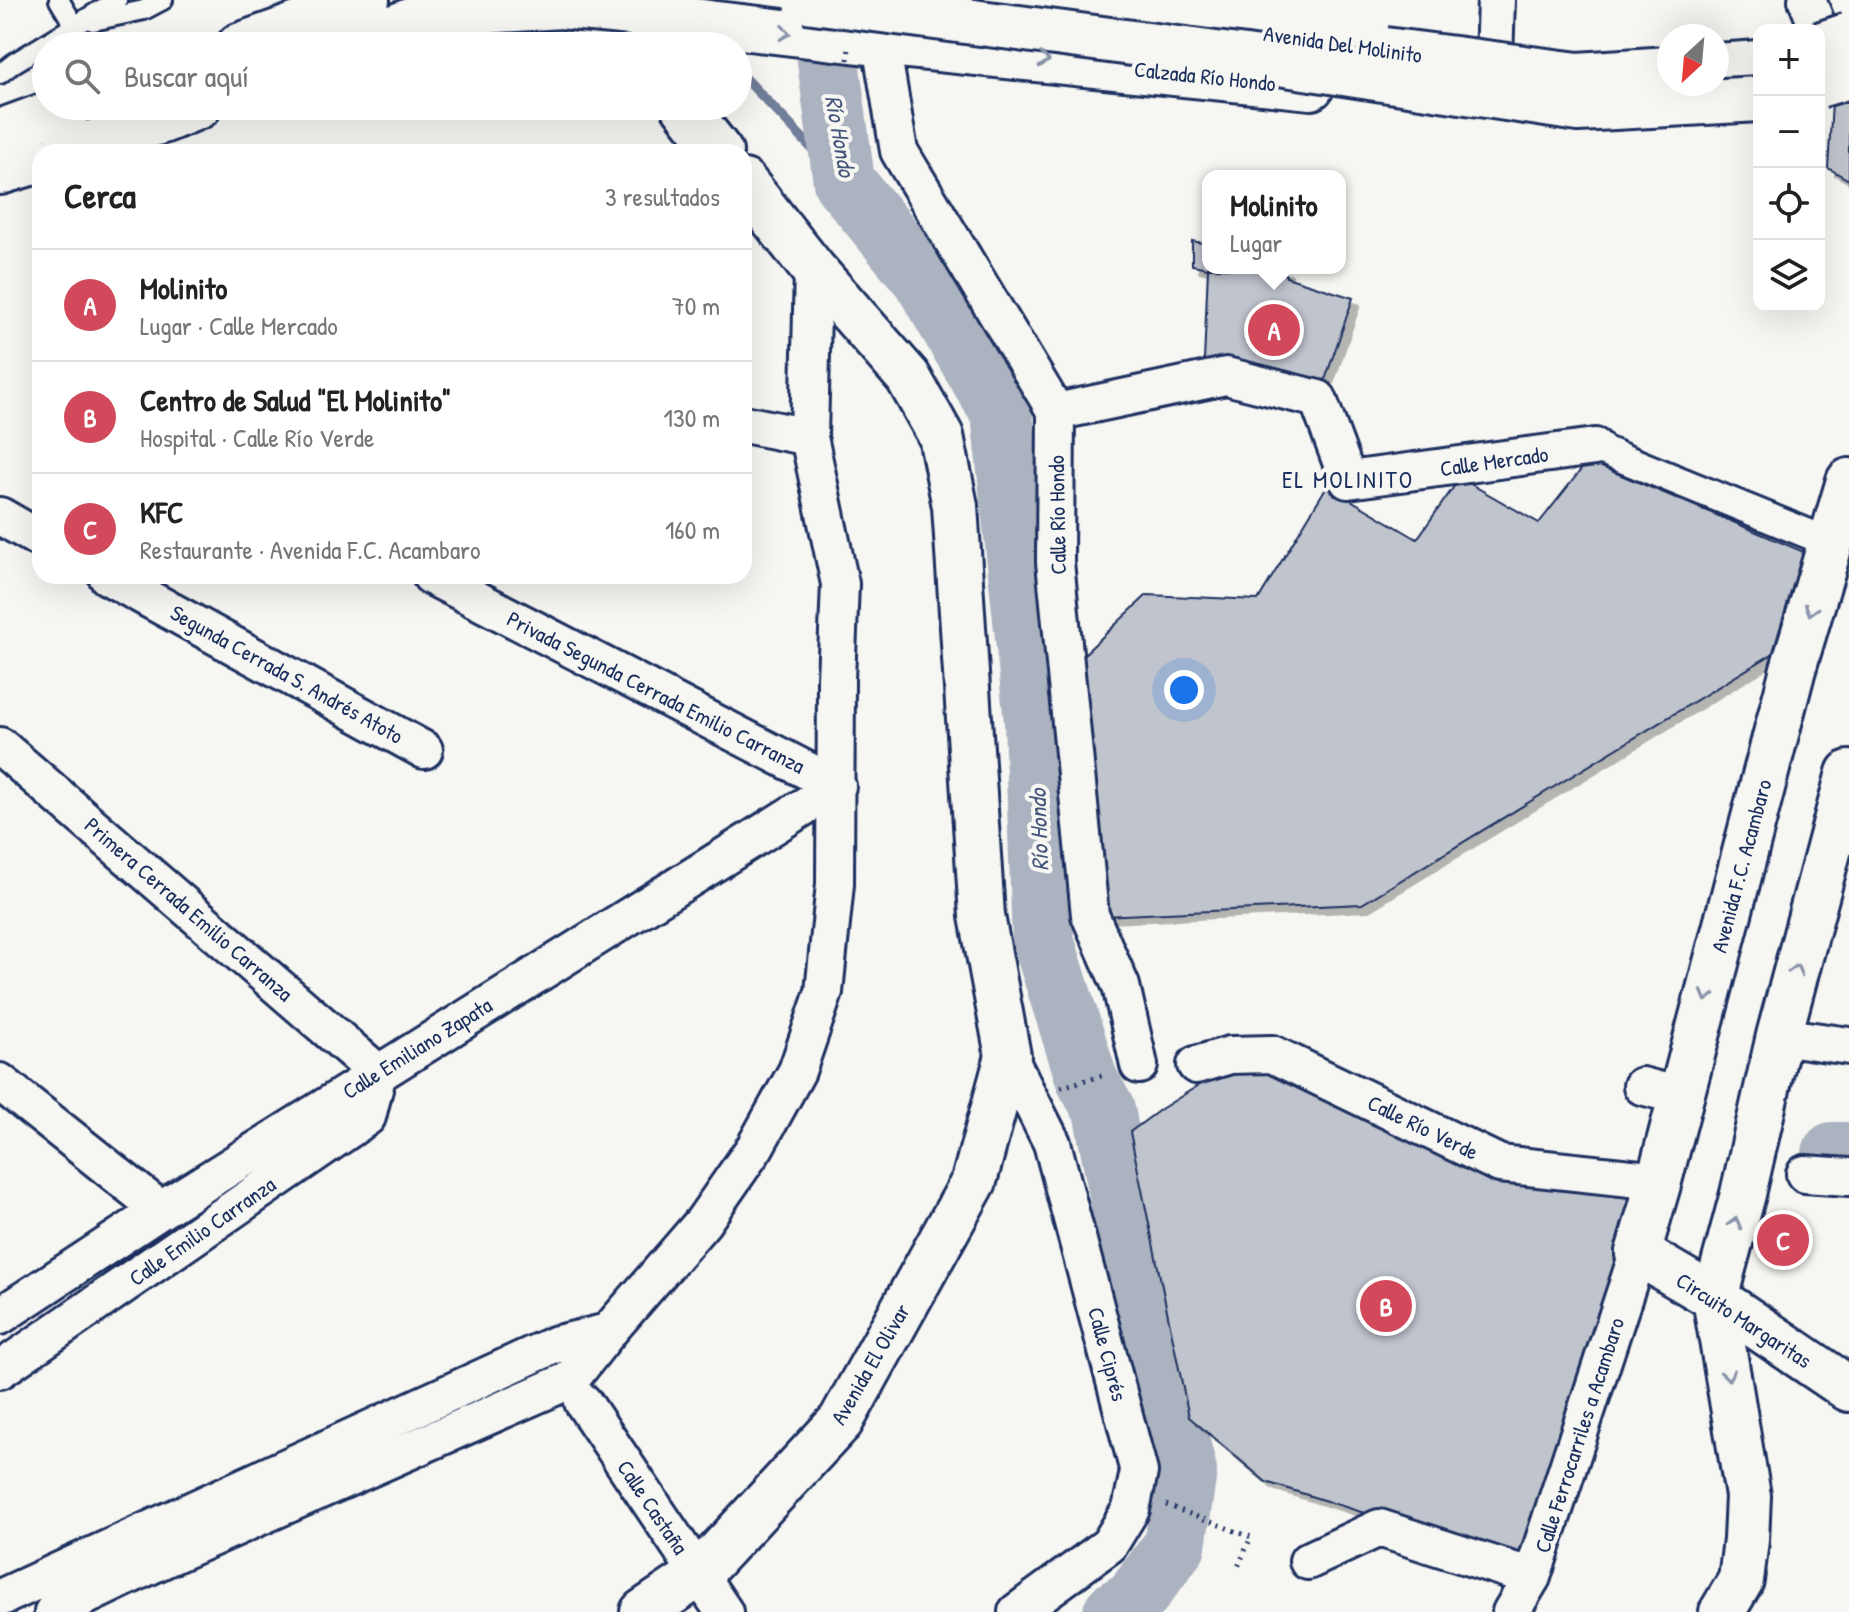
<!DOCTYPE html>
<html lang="es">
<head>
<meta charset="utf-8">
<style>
  :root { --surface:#fff; --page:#f6f6f6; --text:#222; --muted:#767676; --line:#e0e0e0; --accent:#d1495b }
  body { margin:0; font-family:"Patrick Hand",sans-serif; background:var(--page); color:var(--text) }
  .controls { position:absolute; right:24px; top:24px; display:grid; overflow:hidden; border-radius:16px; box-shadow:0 8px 32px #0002 }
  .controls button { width:72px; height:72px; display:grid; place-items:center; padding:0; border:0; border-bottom:2px solid var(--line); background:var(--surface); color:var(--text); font:40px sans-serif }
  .compass { position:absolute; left:1657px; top:24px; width:72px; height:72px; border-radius:50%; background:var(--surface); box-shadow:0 8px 32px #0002; rotate:206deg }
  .you { position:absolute; left:1184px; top:690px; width:28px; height:28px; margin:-20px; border:6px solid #fff; border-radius:50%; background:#1a73e8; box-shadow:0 0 0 12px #1a73e833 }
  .badge { display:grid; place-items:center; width:52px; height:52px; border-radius:50%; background:var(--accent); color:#fff; font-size:26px; font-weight:700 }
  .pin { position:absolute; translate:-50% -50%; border:4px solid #fff; box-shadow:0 2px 8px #0006 }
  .popup { position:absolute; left:1202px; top:170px; width:144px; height:104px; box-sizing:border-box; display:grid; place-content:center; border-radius:16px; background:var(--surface); filter:drop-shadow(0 2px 6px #0005); font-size:26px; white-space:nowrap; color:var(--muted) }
  .popup b { font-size:30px; color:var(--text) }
  .popup::after { content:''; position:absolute; left:50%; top:100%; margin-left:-16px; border:16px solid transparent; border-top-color:var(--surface) }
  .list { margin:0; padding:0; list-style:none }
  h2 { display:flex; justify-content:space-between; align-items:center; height:104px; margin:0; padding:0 32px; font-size:34px }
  h2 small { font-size:26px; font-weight:400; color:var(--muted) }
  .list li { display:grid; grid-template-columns:52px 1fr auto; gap:24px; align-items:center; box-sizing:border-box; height:112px; padding:0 32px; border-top:2px solid var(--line) }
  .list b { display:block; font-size:30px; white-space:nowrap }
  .list p { margin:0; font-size:26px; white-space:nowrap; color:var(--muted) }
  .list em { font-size:26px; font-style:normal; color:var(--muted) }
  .icon { flex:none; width:44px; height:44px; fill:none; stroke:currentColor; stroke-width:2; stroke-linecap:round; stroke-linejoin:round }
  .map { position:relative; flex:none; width:1849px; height:1612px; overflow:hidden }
  .search { position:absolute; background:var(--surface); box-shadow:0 8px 32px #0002; left:32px; top:32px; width:720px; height:88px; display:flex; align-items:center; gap:20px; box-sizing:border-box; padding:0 28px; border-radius:44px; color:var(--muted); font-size:30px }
  .panel { position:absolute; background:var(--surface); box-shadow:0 8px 32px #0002; left:32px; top:144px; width:720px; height:440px; border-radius:24px }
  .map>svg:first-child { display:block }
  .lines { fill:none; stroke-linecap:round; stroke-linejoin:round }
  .stream { stroke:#717e99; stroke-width:10 }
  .river { stroke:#abb2c0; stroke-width:62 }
  .building { fill:#c0c4cd; stroke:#1b2f5e; stroke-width:2; filter:url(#shadow) }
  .service-casing { stroke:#1b2f5e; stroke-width:24 }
  .pedestrian-casing { stroke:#1b2f5e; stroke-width:34 }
  .minor-casing { stroke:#1b2f5e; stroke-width:42 }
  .tertiary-casing { stroke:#1b2f5e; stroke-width:50 }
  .secondary-casing { stroke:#1b2f5e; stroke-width:50 }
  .primary-casing { stroke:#1b2f5e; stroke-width:50 }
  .path { stroke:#1b2f5e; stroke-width:5; stroke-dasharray:2 6; stroke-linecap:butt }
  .service { stroke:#f6f6f2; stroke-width:18 }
  .pedestrian { stroke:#f6f6f2; stroke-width:28 }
  .minor { stroke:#f6f6f2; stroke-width:36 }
  .tertiary { stroke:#f6f6f2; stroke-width:44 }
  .secondary { stroke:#f6f6f2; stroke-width:44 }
  .primary { stroke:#f6f6f2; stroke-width:44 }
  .primary-bridge-casing { stroke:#1b2f5e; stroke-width:50; stroke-linecap:butt }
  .path-bridge { stroke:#1b2f5e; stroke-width:5; stroke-dasharray:2 6; stroke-linecap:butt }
  .primary-bridge { stroke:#f6f6f2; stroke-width:44 }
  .oneway { stroke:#8892a8 }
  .labels { text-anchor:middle; stroke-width:8; stroke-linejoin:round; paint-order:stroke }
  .street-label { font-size:22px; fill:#1b2f5e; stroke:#f6f6f2 }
  .water-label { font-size:24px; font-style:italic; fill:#46567b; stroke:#f6f6f2 }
  .neighbourhood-label { font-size:24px; letter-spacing:2px; fill:#1b2f5e; stroke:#f6f6f2 }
</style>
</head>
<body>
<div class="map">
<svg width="1849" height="1612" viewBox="0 0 1849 1612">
  <defs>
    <filter id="shadow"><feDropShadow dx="7" dy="7" stdDeviation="0" flood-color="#0004"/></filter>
  </defs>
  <rect width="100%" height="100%" fill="#f6f6f2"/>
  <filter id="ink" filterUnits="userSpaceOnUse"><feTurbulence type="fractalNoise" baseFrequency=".0125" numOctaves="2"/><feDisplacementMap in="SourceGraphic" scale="16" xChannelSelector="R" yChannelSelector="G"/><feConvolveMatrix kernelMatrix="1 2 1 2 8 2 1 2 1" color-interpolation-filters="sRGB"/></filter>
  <g filter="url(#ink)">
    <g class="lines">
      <!-- stream -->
      <path class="stream" d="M747,80l97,102"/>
      <!-- river -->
      <path class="river" d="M827,53l17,129 79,96 79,136 33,307 8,219 44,140 17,30 22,116 60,245 -11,74 -40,54 -21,13
        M1833,1153h16"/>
    </g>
    <!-- building -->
    <path class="building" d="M1849,98v82l-21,-12 4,-65z
      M1192,241l16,3v24h77l1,9 67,21 -28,82 -121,-19 4,-93 -16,-3z
      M1588,461l223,94 -34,96 -415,253 -260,12 -22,-258 67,-63 111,5 69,-114 90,53 43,-61 79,45z
      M1266,1064l232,120 144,12 -119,367 -257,-81 -77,-65 -59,-285 31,-23 70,-44z"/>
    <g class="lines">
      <!-- service casing -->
      <g class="service-casing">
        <path id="service" d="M59,0l15,25
          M93,21l51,-11 19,-10
          M0,74l14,-11 103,-63"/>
      </g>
      <!-- pedestrian casing -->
      <g class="pedestrian-casing">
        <path id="pedestrian" d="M1595,447l236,96"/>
      </g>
      <!-- minor casing -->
      <g class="minor-casing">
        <path id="minor" d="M1807,0l12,30
          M881,18v26l18,107 157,261 -1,150 35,353 31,71 18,79
          M1493,90l3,-90
          M1056,412l170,-36 92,23 30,81 247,-33
          M744,424l65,13
          M0,516l40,23
          M107,576l317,174
          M431,576l406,210
          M0,746l378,327 -11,44 -367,253
          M1779,1036l70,10
          M1008,1056l44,87 87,329 -8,37 -22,36 -92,67
          M1196,1065l34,-10 42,-1 228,110 159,17
          M0,1082l161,128
          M1642,1086l38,10
          M1805,1174l44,3
          M0,1316l161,-106 676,-424
          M583,1402l141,210
          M1308,1561l71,-33 153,49
          M0,1598l554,-253 54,-13
          M53,1612l115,-55 402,-177 38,-48 95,-110 52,-75 42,-76 27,-79 11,-108 1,-205 4,-95 -31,-147 4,-168
          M1511,1612l21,-35 106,-324"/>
      </g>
      <!-- tertiary casing -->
      <g class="tertiary-casing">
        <path id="tertiary" d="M652,46v-31
          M684,106l36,46
          M1638,1253l77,45 134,91
          M1715,1298l33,198 -2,44 -5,40 -19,32
          M643,1612l55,-37 143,-154 133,-240 34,-125 -26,-140 -27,-410 -14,-70 -33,-59 -95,-108 -69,-87"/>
      </g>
      <!-- secondary casing -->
      <g class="secondary-casing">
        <path id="secondary" d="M348,46l77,-31 136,-9 91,9 64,9 152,18 443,45
          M64,152l98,-31 37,-15
          M0,172l40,-12
          M1638,1253l21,-72 134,-512 56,-188
          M1715,1298l28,-104 36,-158 70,-263"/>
      </g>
      <!-- primary casing -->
      <g class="primary-casing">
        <path id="primary" d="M239,46l128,-46
          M1717,66l42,-3
          M0,132l71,-26"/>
      </g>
      <!-- path -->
      <path class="path" d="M1061,1087l44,-12
        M1166,1505l85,32 -13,30"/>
      <!-- service -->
      <use href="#service" class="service"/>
      <!-- pedestrian -->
      <use href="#pedestrian" class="pedestrian"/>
      <!-- minor -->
      <use href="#minor" class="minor"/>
      <!-- tertiary -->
      <use href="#tertiary" class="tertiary"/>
      <!-- secondary -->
      <use href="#secondary" class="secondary"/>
      <!-- primary -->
      <use href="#primary" class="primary"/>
      <!-- primary-bridge casing -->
      <g class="primary-bridge-casing">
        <path id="primary-bridge" d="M806,0l440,58 332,51 181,-10
          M1819,45l30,-10
          M1385,50l193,25 91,-6
          M1819,85l30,-9"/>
      </g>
      <!-- path-bridge -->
      <path class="path-bridge" d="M848,60l1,-15"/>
      <!-- primary-bridge -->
      <use href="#primary-bridge" class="primary-bridge"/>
    </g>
    <!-- one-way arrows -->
    <defs><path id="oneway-chevron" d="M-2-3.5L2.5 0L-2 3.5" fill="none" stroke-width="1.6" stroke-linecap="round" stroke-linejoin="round" transform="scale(2)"/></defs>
    <g class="oneway">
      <use href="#oneway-chevron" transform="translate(785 33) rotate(7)"/>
      <use href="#oneway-chevron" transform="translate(1044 60) rotate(6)"/>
      <use href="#oneway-chevron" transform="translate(1811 610) rotate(107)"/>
      <use href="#oneway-chevron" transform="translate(1796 970) rotate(-75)"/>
      <use href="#oneway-chevron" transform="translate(1707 996) rotate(105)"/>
      <use href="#oneway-chevron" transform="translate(1735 1223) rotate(-75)"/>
      <use href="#oneway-chevron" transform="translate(1728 1375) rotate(81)"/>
    </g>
  </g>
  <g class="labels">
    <!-- street labels -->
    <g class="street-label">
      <text transform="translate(1343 44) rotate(8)" y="8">Avenida Del Molinito</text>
      <text transform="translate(1205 76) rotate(6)" y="8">Calzada Río Hondo</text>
      <text transform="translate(1494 461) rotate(-8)" y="8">Calle Mercado</text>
      <text transform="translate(1057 515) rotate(-91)" y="8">Calle Río Hondo</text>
      <text transform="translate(287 674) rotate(29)" y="8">Segunda Cerrada S. Andrés Atoto</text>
      <text transform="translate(656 692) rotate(27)" y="8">Privada Segunda Cerrada Emilio Carranza</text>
      <text transform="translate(1741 866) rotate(-75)" y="8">Avenida F.C. Acambaro</text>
      <text transform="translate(189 909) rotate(41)" y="8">Primera Cerrada Emilio Carranza</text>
      <text transform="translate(417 1048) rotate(-32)" y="8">Calle Emiliano Zapata</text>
      <text transform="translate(1423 1127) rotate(26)" y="8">Calle Río Verde</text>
      <text transform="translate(202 1231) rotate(-35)" y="8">Calle Emilio Carranza</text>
      <text transform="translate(1744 1320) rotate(33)" y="8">Circuito Margaritas</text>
      <text transform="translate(1108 1354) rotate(75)" y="8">Calle Ciprés</text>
      <text transform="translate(870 1364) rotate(-60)" y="8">Avenida El Olivar</text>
      <text transform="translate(1579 1435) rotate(-72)" y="8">Calle Ferrocarriles a Acambaro</text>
      <text transform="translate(653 1507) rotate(56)" y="8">Calle Castaña</text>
    </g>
    <!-- water labels -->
    <g class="water-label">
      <text transform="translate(840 136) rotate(80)" y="8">Río Hondo</text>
      <text transform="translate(1039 830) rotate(-92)" y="8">Río Hondo</text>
    </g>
    <!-- neighbourhood labels -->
    <g class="neighbourhood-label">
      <text x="1348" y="488">EL MOLINITO</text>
    </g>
  </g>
</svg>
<div class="controls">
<button>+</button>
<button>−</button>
<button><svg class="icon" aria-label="locate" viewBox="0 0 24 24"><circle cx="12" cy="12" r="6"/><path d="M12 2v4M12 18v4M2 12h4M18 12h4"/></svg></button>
<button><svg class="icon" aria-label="layers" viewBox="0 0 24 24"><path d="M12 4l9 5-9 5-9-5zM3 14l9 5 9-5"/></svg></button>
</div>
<svg class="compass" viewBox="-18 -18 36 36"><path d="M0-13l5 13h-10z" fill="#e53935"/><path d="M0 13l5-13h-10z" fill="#767676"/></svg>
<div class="you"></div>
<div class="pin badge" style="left:1274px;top:330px">A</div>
<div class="popup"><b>Molinito</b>Lugar</div>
<div class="pin badge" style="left:1386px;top:1306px">B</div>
<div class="pin badge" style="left:1783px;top:1240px">C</div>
<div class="search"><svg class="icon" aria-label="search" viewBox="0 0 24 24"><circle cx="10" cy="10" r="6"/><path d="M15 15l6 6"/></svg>Buscar aquí</div>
<section class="panel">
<h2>Cerca<small>3 resultados</small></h2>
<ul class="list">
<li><span class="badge">A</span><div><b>Molinito</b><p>Lugar · Calle Mercado</p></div><em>70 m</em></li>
<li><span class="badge">B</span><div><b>Centro de Salud &quot;El Molinito&quot;</b><p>Hospital · Calle Río Verde</p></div><em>130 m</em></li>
<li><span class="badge">C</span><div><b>KFC</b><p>Restaurante · Avenida F.C. Acambaro</p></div><em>160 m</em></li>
</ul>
</section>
</div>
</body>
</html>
